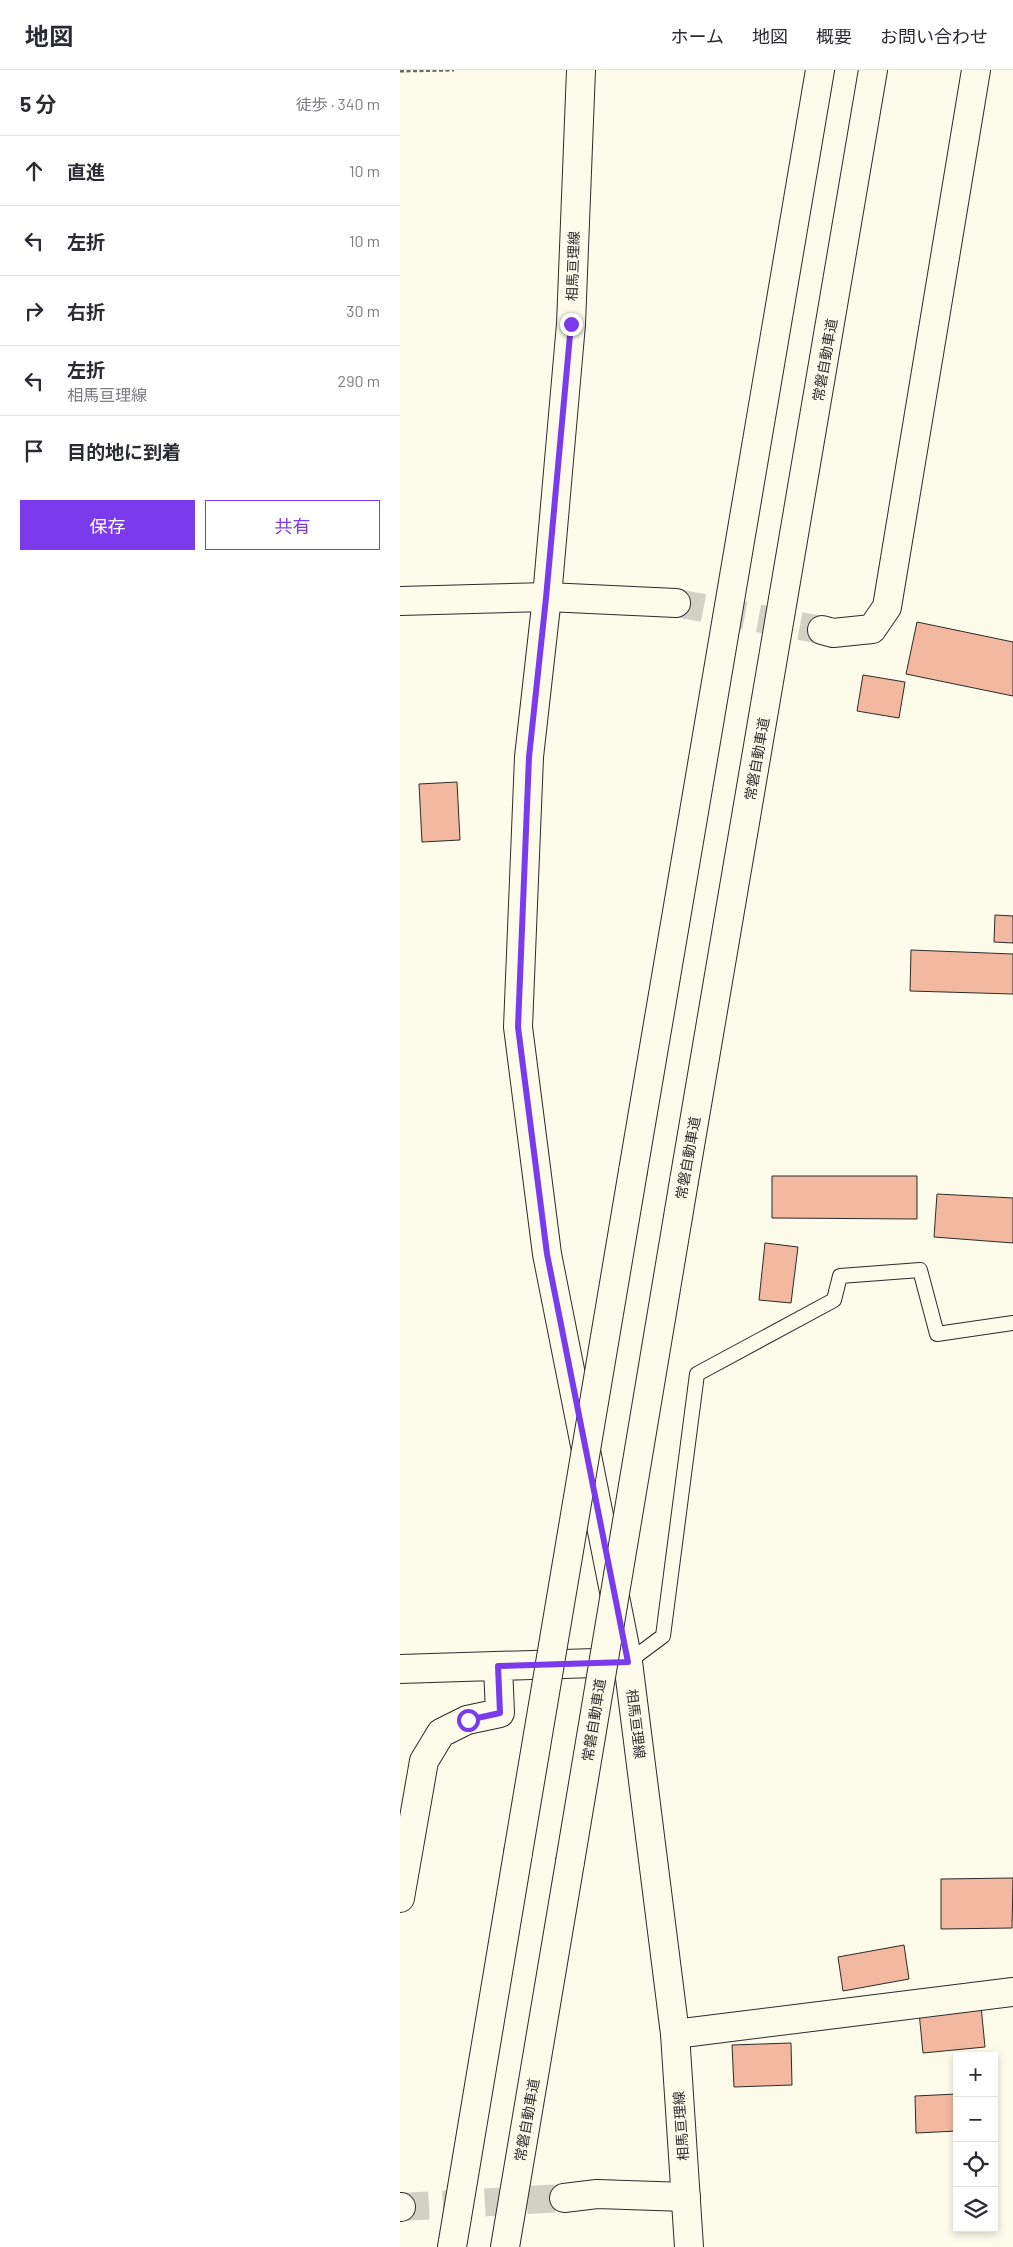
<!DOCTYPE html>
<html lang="ja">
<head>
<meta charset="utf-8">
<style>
  :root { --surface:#fff; --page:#f7f7f7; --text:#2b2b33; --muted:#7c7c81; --line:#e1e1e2; --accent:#7c3aed }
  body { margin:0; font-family:Barlow,"Noto Sans JP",sans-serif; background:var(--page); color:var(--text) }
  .controls { position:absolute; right:15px; bottom:15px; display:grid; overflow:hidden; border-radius:0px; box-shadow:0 2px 8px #0003 }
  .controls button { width:45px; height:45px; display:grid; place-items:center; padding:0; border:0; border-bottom:1px solid var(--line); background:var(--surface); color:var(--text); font:25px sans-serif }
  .stop { position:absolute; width:15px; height:15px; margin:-11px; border:4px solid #7c3aed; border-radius:50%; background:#fff }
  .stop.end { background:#7c3aed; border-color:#fff; box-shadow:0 1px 5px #0008 }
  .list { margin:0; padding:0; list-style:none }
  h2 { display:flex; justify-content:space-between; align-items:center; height:65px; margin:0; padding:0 20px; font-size:21px }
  h2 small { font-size:16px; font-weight:400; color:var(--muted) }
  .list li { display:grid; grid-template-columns:32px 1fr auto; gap:15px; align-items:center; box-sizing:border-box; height:70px; padding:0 20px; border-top:1px solid var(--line) }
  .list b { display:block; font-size:19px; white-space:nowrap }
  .list p { margin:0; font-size:16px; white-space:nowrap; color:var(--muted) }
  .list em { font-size:16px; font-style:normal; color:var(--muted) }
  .actions { display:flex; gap:10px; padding:15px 20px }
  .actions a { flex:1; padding:11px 0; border:1px solid var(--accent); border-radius:0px; text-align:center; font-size:18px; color:var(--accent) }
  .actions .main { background:var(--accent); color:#fff }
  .icon { flex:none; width:28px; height:28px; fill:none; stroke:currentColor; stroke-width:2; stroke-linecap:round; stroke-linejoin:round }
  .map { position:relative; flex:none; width:613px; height:2177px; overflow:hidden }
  header { display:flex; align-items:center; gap:30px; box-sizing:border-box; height:70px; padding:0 25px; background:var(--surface); border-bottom:1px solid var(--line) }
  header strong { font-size:24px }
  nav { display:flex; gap:28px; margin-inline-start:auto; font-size:18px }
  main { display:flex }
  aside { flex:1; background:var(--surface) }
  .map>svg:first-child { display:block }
  .building { fill:#f2b8a0; stroke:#2b2b2b }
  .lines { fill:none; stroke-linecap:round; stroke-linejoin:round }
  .street-tunnel { stroke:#d3d1c4; stroke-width:28; stroke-dasharray:28 14; stroke-linecap:butt }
  .lane-casing { stroke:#2b2b2b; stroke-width:16 }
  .street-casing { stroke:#2b2b2b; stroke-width:30 }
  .primary-casing { stroke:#2b2b2b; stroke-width:30 }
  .highway-casing { stroke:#2b2b2b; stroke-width:30 }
  .path { stroke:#6a6964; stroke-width:3; stroke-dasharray:4 2.5; stroke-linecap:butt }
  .lane { stroke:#fdfbea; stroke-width:14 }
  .street { stroke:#fdfbea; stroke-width:28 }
  .primary { stroke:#fdfbea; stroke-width:28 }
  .highway { stroke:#fdfbea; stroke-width:28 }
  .highway-bridge-casing { stroke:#2b2b2b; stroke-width:30; stroke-linecap:butt }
  .highway-bridge { stroke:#fdfbea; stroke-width:28 }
  .route { stroke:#7c3aed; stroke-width:6 }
  .labels { text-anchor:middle; stroke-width:4; stroke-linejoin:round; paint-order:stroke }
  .street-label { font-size:14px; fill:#2b2b2b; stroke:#fdfbea }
</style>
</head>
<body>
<header>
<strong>地図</strong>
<nav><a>ホーム</a><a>地図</a><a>概要</a><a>お問い合わせ</a></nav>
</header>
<main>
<aside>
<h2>5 分<small>徒歩 · 340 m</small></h2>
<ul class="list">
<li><svg class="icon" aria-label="ahead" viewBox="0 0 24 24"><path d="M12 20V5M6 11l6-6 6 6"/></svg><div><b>直進</b></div><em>10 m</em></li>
<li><svg class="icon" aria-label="left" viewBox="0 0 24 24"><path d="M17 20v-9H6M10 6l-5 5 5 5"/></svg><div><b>左折</b></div><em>10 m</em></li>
<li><svg class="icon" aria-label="right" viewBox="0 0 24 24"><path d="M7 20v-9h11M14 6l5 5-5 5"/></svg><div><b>右折</b></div><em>30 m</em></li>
<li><svg class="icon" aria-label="left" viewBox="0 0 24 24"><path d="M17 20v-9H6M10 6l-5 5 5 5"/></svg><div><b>左折</b><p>相馬亘理線</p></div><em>290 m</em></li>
<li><svg class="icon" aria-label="arrive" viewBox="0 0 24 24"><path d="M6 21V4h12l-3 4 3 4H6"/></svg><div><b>目的地に到着</b></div></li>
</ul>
<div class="actions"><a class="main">保存</a><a>共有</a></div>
</aside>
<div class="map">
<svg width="613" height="2177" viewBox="0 0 613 2177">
  <rect width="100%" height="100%" fill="#fdfbea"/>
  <!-- building -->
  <path class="building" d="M517,552l96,20v54l-107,-22z
    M463,605l42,7 -6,36 -42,-7z
    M57,712l3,58 -38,2 -3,-58z
    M595,845l18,1v27l-19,-1z
    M511,880l102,4v40l-103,-3z
    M372,1106h145v43l-145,-1z
    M537,1124l76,4v45l-79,-6z
    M365,1173l33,4 -7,56 -32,-3z
    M613,1808l-1,50 -71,1v-50z
    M504,1875l5,34 -66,12 -5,-34z
    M581,1936l4,41 -62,6 -4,-41z
    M391,1973l1,42 -58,2 -2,-42z
    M557,2024v37l-41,2 -1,-37z"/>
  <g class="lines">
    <!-- street-tunnel -->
    <path class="street-tunnel" d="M276,533l146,27
      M1,2137l163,-9"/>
    <!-- lane casing -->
    <g class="lane-casing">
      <path id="lane" d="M228,1592l35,-26 34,-262 137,-74 6,-24 80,-6 17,64 76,-11"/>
    </g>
    <!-- street casing -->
    <g class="street-casing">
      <path id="street" d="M0,531l147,-4 129,6
        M422,560l11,3 39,-4 15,-22 89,-537
        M0,1599l227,-7
        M0,1828l24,-137 17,-28 26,-13 33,-7 -2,-47
        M275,1964l338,-42
        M164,2128l33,-4 89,3
        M0,2137h1"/>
    </g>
    <!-- primary casing -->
    <g class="primary-casing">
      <path id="primary" d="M181,0l-10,254 -24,273 -18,160 -11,270 29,227 81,408 47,372 14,213"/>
    </g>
    <!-- highway casing -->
    <g class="highway-casing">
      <path id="highway" d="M233,1101l187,-1101
        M284,1111l189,-1111
        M52,2177l66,-394
        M105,2177l65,-385"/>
    </g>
    <!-- path -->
    <path class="path" d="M0,1l54,-1"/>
    <!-- lane -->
    <use href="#lane" class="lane"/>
    <!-- street -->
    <use href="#street" class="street"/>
    <!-- primary -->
    <use href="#primary" class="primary"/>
    <!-- highway -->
    <use href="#highway" class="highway"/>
    <!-- highway-bridge casing -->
    <g class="highway-bridge-casing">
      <path id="highway-bridge" d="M118,1783l115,-682
        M170,1792l114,-681"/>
    </g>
    <!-- highway-bridge -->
    <use href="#highway-bridge" class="highway-bridge"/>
  </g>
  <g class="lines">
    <!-- route -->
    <path class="route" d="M68,1650l32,-7 -2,-47 130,-4 -81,-408 -29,-227 11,-270 17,-159 25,-274"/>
  </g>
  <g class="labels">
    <!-- street labels -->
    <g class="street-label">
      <text transform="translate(173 196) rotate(-88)" y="5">相馬亘理線</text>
      <text transform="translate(425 290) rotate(-80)" y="5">常磐自動車道</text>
      <text transform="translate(357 689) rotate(-80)" y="5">常磐自動車道</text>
      <text transform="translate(288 1088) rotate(-80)" y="5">常磐自動車道</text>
      <text transform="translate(194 1650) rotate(-81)" y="5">常磐自動車道</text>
      <text transform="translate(236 1654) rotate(83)" y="5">相馬亘理線</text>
      <text transform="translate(127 2050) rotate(-80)" y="5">常磐自動車道</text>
      <text transform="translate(281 2056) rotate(-94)" y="5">相馬亘理線</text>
    </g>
  </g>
</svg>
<div class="controls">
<button>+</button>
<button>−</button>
<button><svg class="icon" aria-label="locate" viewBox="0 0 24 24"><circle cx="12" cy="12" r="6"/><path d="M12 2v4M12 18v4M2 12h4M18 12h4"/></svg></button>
<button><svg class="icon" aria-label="layers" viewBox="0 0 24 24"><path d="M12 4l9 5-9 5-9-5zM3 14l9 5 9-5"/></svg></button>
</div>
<div class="stop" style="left:68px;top:1650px"></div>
<div class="stop end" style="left:171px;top:254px"></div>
</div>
</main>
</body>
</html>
